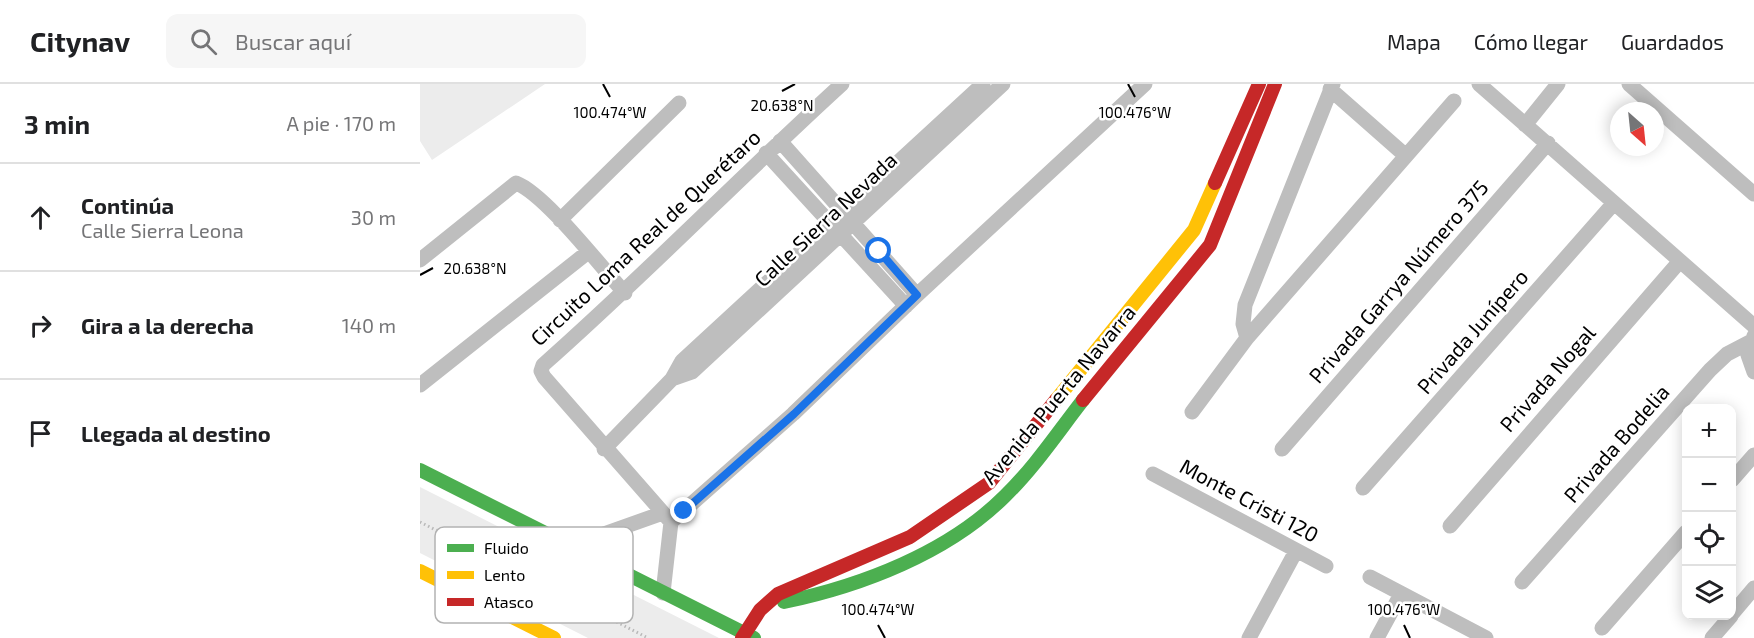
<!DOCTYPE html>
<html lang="es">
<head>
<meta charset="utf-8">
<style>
  :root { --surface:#fff; --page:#f6f6f6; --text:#202124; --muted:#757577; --line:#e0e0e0 }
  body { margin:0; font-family:"Exo 2",sans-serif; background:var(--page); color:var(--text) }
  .controls { position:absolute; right:18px; bottom:18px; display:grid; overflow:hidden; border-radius:12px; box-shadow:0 3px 15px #0003 }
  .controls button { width:54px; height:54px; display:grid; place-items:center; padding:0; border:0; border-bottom:2px solid var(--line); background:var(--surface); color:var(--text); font:30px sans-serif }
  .compass { position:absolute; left:1190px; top:18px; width:54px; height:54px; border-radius:50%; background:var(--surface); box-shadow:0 3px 15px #0003; rotate:153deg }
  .stop { position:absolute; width:18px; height:18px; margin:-14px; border:4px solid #1a73e8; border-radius:50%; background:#fff }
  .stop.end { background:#1a73e8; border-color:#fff; box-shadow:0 2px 6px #0008 }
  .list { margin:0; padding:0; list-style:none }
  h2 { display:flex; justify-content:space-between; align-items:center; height:78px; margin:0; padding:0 24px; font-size:26px }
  h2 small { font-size:20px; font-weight:400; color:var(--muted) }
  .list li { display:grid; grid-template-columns:39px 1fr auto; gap:18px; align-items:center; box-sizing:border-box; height:108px; padding:0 24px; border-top:2px solid var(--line) }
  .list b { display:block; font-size:22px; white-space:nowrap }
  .list p { margin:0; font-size:20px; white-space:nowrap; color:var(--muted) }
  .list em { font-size:20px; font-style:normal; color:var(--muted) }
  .icon { flex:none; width:33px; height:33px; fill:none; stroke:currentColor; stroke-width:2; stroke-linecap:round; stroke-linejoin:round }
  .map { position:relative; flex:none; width:1334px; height:554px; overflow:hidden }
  header { display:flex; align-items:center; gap:36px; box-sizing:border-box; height:84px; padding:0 30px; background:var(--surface); border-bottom:2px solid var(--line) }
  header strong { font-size:28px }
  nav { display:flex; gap:33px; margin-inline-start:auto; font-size:21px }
  .search { width:420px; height:54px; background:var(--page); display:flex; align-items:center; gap:15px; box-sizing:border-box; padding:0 21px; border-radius:12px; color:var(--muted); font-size:22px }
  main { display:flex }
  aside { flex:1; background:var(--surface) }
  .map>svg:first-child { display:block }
  .green { fill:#ececec }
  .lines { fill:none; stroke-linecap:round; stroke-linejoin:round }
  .path { stroke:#b9b9b9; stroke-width:3; stroke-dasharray:1.5 3; stroke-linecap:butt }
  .street { stroke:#bebebe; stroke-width:15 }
  .fast { stroke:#4caf50; stroke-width:14 }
  .slow { stroke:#ffc107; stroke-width:14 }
  .jam { stroke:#c62828; stroke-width:14 }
  .route { stroke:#1a73e8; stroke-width:8 }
  .ticks { fill:none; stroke:#000; stroke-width:2 }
  .labels { text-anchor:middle; stroke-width:5; stroke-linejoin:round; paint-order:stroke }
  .street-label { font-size:21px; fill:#000; stroke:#fff }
  .key { fill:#fff; stroke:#b2b2b2; stroke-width:1.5 }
  .key-label { font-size:16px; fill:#000 }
  .ticks-label { font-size:15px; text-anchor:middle; fill:#000; stroke:#fff; stroke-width:5; stroke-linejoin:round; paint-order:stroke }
</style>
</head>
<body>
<header>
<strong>Citynav</strong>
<div class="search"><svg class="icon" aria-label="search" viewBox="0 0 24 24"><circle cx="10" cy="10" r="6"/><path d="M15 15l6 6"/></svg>Buscar aquí</div>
<nav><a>Mapa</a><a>Cómo llegar</a><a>Guardados</a></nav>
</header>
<main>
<aside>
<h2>3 min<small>A pie · 170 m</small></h2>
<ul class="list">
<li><svg class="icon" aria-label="ahead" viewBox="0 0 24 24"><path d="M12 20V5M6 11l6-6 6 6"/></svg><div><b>Continúa</b><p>Calle Sierra Leona</p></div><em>30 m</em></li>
<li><svg class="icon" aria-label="right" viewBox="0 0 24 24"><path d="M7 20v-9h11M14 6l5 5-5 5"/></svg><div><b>Gira a la derecha</b></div><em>140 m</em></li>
<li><svg class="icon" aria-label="arrive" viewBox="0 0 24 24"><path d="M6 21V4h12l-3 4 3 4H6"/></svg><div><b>Llegada al destino</b></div></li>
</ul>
</aside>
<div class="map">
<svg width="1334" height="554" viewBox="0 0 1334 554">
  <rect width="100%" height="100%" fill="#fff"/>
  <!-- green -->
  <path class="green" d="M0,0h125l-113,76 -12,-19z
    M0,403l299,151h-131l-168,-85z"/>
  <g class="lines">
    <!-- path -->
    <path class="path" d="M0,438l228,116"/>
    <!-- street -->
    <path class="street" d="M1059,0l275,242
      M1209,0l125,110
      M910,5l76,67
      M1105,41l33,-41
      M360,57l137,154
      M346,69l140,153
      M140,136l119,-117
      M0,176l96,-77c29,11 85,84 109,110
      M1334,252l-6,19 6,17
      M827,254l-4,-14 2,-19 88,-221
      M252,295l20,-7 311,-288
      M0,301l168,-133
      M772,328l55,-74 207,-237
      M184,365l68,-70 10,-18 301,-277
      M862,365l266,-306
      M733,390l173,92
      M1312,396l22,-25
      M943,404l251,-285
      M251,438l-127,-145 -3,-6 2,-6c103,-91 198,-189 299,-281
      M1030,442l230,-265
      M150,462l93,-33
      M950,493l116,61
      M1102,498l188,-212 17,-16 23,-12
      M243,509l8,-71 122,-108 124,-119 228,-211
      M1312,530l22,-26
      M1182,544l84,-96
      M829,554l47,-87
      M957,554l24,-44
      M1292,554l19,-22"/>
    <!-- fast -->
    <path class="fast" d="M0,386l334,168
      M364,518c77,-16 164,-49 221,-106 29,-28 53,-64 78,-96"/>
    <!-- slow -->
    <path class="slow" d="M636,316l138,-170 21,-47
      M0,487l134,67"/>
    <!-- jam -->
    <path class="jam" d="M795,99l44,-99
      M663,316l127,-155 65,-161
      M322,554l18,-28 18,-16 132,-57 79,-54 67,-83"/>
  </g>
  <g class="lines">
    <!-- route -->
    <path class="route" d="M264,427l110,-97 123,-119 -38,-44"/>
  </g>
  <!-- ticks -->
  <path class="ticks" d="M183,0l7,13M708,0l7,13M362,7l13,-7M0,191l13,-7M458,541l7,13M984,541l6,13"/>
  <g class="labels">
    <!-- street labels -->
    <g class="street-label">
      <text transform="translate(406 136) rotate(-43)" y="7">Calle Sierra Nevada</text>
      <text transform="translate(226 154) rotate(-43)" y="7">Circuito Loma Real de Querétaro</text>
      <text transform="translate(979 198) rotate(-49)" y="7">Privada Garrya Número 375</text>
      <text transform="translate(1053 248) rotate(-49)" y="7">Privada Junípero</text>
      <text transform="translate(1128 295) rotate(-49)" y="7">Privada Nogal</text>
      <text transform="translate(639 311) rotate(-50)" y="7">Avenida Puerta Navarra</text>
      <text transform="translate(1197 360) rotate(-49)" y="7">Privada Bodelia</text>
      <text transform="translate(829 417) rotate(28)" y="7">Monte Cristi 120</text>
    </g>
  </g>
  <!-- legend -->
  <rect x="15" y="443" width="198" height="96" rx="9" class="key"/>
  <rect x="27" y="460" width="27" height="8" fill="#4caf50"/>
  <rect x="27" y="487" width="27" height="8" fill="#ffc107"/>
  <rect x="27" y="514" width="27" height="8" fill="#c62828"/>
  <g class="key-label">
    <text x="64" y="470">Fluido</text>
    <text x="64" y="497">Lento</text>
    <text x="64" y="524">Atasco</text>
  </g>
  <g class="ticks-label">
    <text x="362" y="27">20.638°N</text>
    <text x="190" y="34">100.474°W</text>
    <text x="715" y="34">100.476°W</text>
    <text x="55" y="190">20.638°N</text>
    <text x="458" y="531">100.474°W</text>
    <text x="984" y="531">100.476°W</text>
  </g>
</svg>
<div class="controls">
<button>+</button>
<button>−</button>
<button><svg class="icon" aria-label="locate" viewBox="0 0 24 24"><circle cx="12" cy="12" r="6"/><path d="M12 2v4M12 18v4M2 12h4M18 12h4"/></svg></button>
<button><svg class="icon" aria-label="layers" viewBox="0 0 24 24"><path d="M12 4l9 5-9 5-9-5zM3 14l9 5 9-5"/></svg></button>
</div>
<svg class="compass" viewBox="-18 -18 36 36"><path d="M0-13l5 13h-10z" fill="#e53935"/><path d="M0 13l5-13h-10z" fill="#757577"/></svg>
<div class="stop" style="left:459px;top:167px"></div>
<div class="stop end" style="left:264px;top:427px"></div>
</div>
</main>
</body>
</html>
